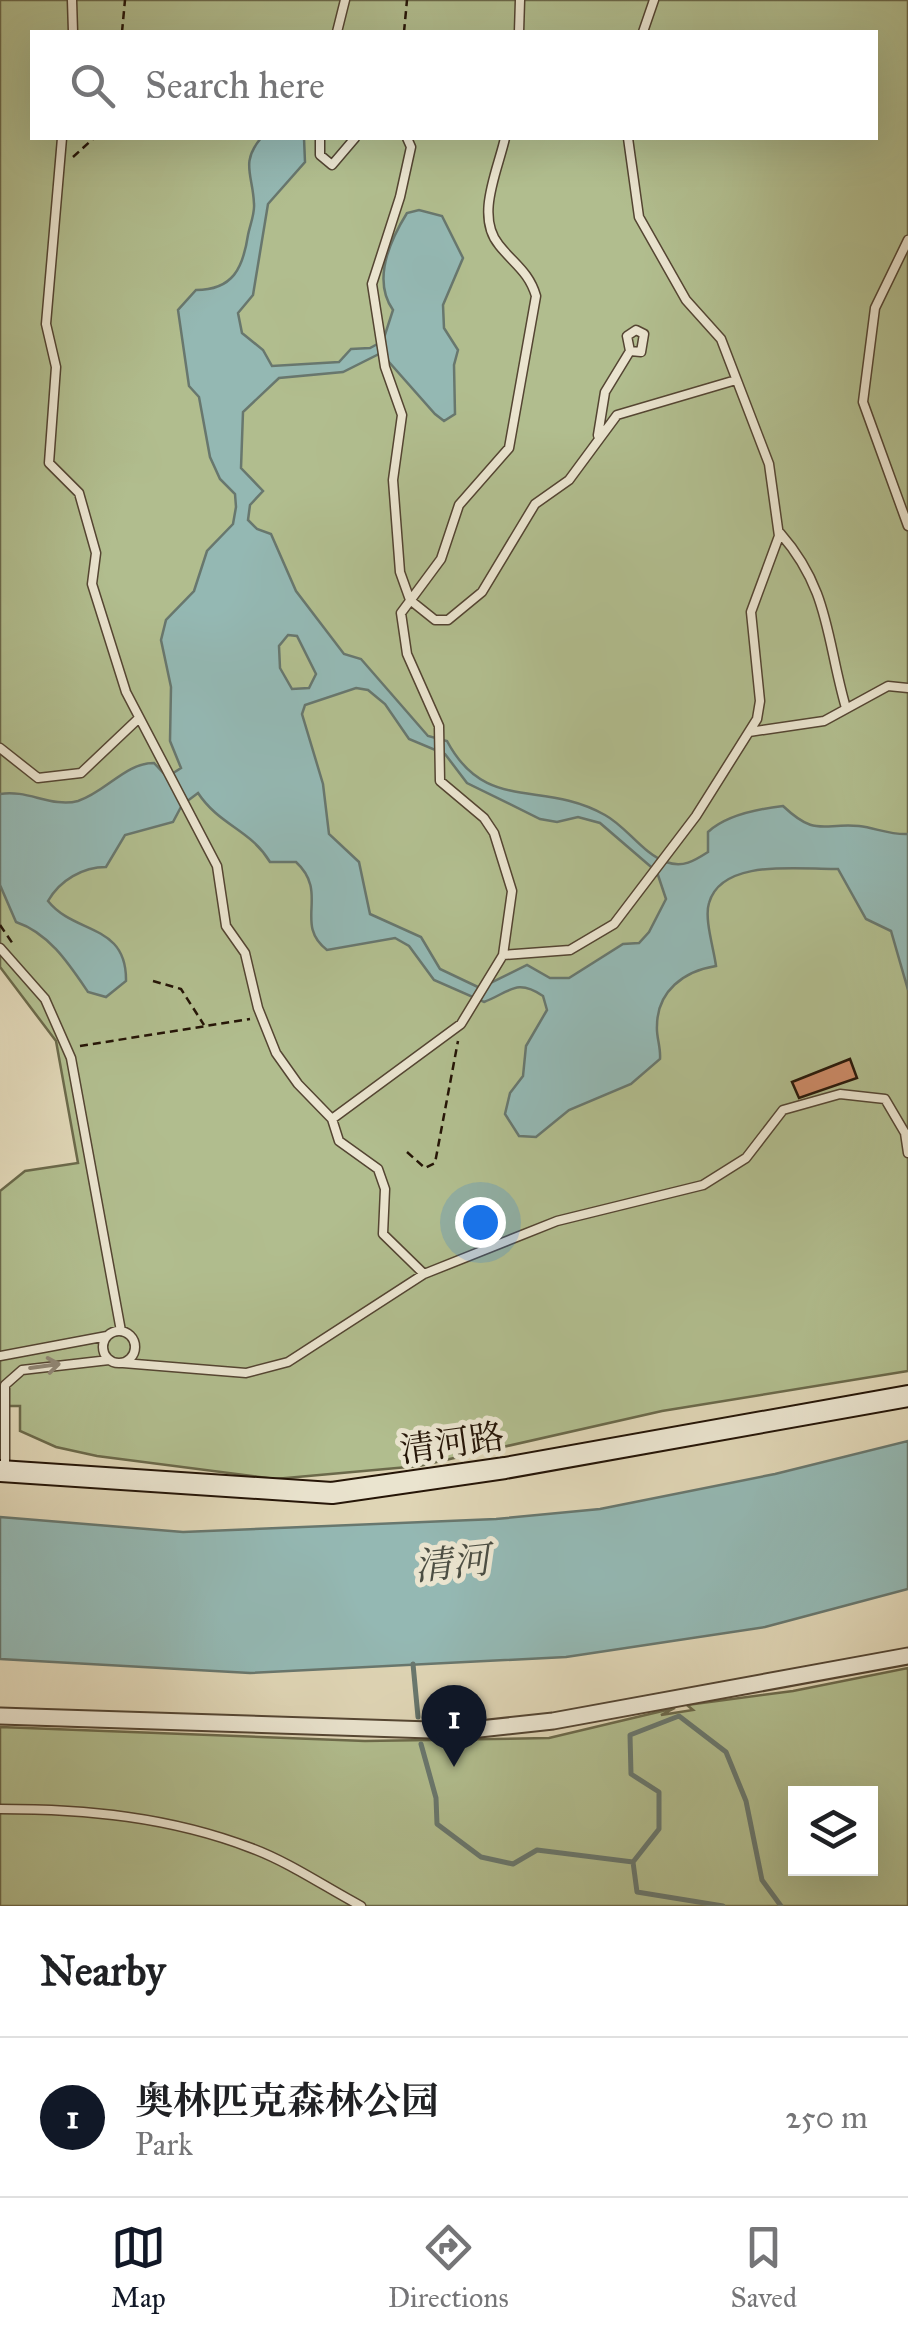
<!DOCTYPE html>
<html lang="en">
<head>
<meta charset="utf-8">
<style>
  :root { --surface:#fff; --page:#f2f2f2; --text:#202124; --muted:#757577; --line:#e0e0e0; --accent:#111827 }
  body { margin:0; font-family:"IM FELL Great Primer","Noto Serif SC",serif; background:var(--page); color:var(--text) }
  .controls { position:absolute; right:30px; bottom:30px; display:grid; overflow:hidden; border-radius:0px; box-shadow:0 10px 40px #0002 }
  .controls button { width:90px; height:90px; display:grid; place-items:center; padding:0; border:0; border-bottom:2px solid var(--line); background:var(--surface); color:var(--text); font:50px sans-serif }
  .you { position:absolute; left:480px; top:1222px; width:35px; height:35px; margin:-25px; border:8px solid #fff; border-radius:50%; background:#1a73e8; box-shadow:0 0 0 15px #1a73e833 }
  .badge { display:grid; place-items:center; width:65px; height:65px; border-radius:50%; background:var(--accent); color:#fff; font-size:32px; font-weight:700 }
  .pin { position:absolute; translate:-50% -82px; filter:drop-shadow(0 2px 5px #0008) }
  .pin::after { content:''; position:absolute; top:52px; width:35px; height:30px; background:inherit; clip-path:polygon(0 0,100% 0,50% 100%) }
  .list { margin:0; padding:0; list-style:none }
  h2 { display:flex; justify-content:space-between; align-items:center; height:130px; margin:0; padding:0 40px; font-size:42px }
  h2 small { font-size:32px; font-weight:400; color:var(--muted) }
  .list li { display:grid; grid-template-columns:65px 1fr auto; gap:30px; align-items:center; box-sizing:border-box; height:160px; padding:0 40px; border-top:2px solid var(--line) }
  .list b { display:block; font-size:38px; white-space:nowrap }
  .list p { margin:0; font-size:32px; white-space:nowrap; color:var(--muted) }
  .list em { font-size:32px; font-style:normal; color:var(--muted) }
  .icon { flex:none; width:55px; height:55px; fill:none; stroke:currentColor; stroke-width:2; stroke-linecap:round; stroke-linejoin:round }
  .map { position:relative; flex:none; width:908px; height:1906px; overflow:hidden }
  .search { position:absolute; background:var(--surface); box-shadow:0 10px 40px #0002; left:30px; right:30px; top:30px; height:110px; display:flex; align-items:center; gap:25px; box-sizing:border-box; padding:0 35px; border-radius:0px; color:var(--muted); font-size:38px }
  .sheet { height:290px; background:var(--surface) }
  nav { display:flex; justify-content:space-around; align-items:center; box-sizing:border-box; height:140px; border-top:2px solid var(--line); background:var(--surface); font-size:28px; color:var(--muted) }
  nav a { display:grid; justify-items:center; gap:5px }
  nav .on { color:var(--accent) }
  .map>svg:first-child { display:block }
  .green { fill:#b1bd8e; stroke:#6b694a; stroke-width:2.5; fill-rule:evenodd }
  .water { fill:#94b8b3; stroke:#68776e; stroke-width:2.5; fill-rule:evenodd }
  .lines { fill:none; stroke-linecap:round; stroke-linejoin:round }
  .stream { stroke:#68776e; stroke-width:5 }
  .building { fill:#ce8b68; stroke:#251507; stroke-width:2.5 }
  .lane-casing { stroke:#544532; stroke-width:11 }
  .street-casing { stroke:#544532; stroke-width:19 }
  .secondary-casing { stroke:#251507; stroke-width:24 }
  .path { stroke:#251507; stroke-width:2.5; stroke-dasharray:8 5; stroke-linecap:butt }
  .lane { stroke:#eae4cf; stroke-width:8 }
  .street { stroke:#eae4cf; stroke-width:15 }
  .secondary { stroke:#eae4cf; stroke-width:20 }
  .oneway { stroke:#918775 }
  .labels { text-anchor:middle; stroke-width:10; stroke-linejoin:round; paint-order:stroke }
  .street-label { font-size:35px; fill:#251507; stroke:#eae4cf }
  .water-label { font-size:38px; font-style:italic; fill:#4c4e43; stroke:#eae4cf }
</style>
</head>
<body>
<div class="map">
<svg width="908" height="1906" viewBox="0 0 908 1906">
  <rect width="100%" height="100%" fill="#dfd5b5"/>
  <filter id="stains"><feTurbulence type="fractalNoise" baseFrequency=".002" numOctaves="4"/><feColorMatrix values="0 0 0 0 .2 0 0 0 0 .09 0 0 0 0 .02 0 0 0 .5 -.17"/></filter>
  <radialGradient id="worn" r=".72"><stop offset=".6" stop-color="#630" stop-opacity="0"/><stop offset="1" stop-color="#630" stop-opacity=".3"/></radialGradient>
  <!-- green -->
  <path class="green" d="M0,0h908v1371l-246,40 -243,55 -144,13 -178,-23 -41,-9 -36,-16v-25h-20v-215l25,-20 53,-8 -22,-122 -56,-74zM32,32h844v106h-844z
    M908,1668v238h-908v-179l365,14 184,-3 126,-30 -14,7 32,-5 -6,-5 106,-14zM796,1794h74v74h-74z"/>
  <!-- water -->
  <path class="water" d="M261,138h43l1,24 -37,42 -15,91 -15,18 4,20 21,17 9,16 67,-4 12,-13 19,-1 13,-7 10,-31c-21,-30 -4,-68 14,-97l12,-3 23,6 21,42 -20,47 1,23 14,22 -4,15 1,49 -11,7 -9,-7 -54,-61 -38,19 -64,6 -36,34 -2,56 22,23 -13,14 -2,15 9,9 14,5 25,57 48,63 17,5 67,77 19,5c39,73 94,38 158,74 22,12 37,38 61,47 17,6 28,-1 42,-10v-20c18,-17 49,-23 75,-26 33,31 38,17 76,20 17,2 31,9 49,8v156l-17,-59 -25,-12 -28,-50c-35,1 -116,-12 -129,34 -5,16 5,46 7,63 -32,5 -59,25 -59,60 -1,10 4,21 3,33l-29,25 -62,26 -33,27 -17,-1 -14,-22 5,-21 13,-17 3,-30 21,-36 -4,-14c-27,-18 -33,-4 -59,6l-50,-22 -25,-34 -14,-8 -68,12c-34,-26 3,-57 -31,-88h-26c-20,-33 -50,-36 -72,-69l-16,12 -9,17 -48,13 -19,32c-23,0 -46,13 -58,34 27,34 79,22 78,80l-20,16 -18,-5c-19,-28 -39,-59 -72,-70l-16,-37v-91c27,-5 52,14 78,7 28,-9 47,-38 76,-38l13,14 14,-9 -11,-27 1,-54 -10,-47 5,-20 28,-29 13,-40 26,-27 3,-17 -1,-13 -15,-15 -10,-22 -11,-60 -10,-11 -11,-76 18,-20c37,0 47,-22 52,-55 2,-10 7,-22 6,-31 -1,-29 -14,-41 7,-66zM288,635l9,1 19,38 -7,14 -17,1 -12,-21 -1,-22zM356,688l12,2 17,14 24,35 36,15 22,29 73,36 17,3 21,-5 22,6 57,49 9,27 -17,33 -10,11 -16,1 -54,34h-19l-23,-13 -47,23 -40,-19 -19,-32 -51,-23 -11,-52 -30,-28 -6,-50 -21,-70 3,-9z
    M908,1441v148l-143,38 -199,30 -316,16 -250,-14v-142l183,15 313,-13 104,-10 175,-35z"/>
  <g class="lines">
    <!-- stream -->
    <path class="stream" d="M413,1664l5,53
      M421,1744l15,54 1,26 44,33 32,7 24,-14 96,12
      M723,1906l-86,-14 -4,-30 26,-33v-37l-28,-18 -1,-39 49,-19 47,36 20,49 16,79 19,26"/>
  </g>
  <!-- building -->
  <path class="building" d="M850,1059l7,19 -58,20 -7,-16z"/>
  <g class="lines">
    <!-- lane casing -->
    <g class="lane-casing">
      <path id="lane" d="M72,0l1,32
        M337,32l8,-32
        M519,32l1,-32
        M643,32l11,-32
        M62,138l-16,186 10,43 -7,96 30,30 17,60 -4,31 34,108 91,174 9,60 19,27 13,55 18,45 22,31 34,35 7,22 39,28 7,20 -2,45 41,40
        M320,138v17l12,10 23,-27
        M407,138l4,9 -11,50 -28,87 13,83 17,48 -9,65 7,92 10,28 25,20h13l34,-28 53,-88 34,-24 48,-65 119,-35
        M908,240l-33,68 -12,94 45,124
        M598,435l7,-43 25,-41 -3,-15 9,-6 8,4 -3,18 -11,-1
        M780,533c50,57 46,106 66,175
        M749,732l75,-11 64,-35 20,2
        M0,748l38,30 43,-5 57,-54
        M0,948l45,51 26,59 50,273
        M503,955l67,-5 44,-26 82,-108 61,-97 3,-18 -9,-89 28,-76 -10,-72 -48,-125 -35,-39 -47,-83 -11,-79
        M332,1119l129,-95 42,-69 9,-64 -18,-58 -10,-15 -44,-37 -1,-55 -32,-72 -6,-41 40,-54 18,-54 50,-57 27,-152c-7,-24 -22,-32 -37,-51 -24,-29 -1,-75 6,-107
        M103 1347a16 16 0 1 1 32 0a16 16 0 1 1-32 0Z
        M0,1356l107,-20
        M123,1363l123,10 42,-11 136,-88 133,-53 146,-36 43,-27 37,-48 57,-16 45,5 20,34 3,20
        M5,1471v-86l17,-15 87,-10
        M0,1809c86,0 170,8 251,39 38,14 74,39 110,58"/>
    </g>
    <!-- street casing -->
    <g class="street-casing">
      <path id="street" d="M0,1716l461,15 92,-10 355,-65"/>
    </g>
    <!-- secondary casing -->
    <g class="secondary-casing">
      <path id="secondary" d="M0,1471l332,22 173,-25 403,-72"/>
    </g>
    <!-- path -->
    <path class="path" d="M122,32l3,-32
      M404,32l3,-32
      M73,157l21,-19
      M0,925l13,19
      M153,981l28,8 23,36
      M80,1046l170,-27
      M407,1152l18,16 10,-5 23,-122"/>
    <!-- lane -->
    <use href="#lane" class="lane"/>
    <!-- street -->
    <use href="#street" class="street"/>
    <!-- secondary -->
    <use href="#secondary" class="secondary"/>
  </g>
  <!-- one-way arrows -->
  <defs><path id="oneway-shaft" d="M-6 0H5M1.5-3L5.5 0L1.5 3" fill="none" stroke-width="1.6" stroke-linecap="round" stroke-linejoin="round" transform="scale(2.5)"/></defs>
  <use class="oneway" href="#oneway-shaft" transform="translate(45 1366) rotate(-8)"/>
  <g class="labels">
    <!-- street labels -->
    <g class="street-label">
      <text transform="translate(452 1443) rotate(-8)" y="12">清河路</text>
    </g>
    <!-- water labels -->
    <g class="water-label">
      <text transform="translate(452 1563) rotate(-6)" y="13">清河</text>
    </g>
  </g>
  <rect width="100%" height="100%" filter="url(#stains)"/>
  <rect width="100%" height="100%" fill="url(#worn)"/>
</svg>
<div class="controls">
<button><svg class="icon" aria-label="layers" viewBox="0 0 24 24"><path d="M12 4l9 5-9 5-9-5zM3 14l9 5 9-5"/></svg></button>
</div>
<div class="you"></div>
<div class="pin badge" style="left:454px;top:1767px">1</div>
<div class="search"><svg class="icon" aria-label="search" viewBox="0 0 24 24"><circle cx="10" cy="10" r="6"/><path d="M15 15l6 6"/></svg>Search here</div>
</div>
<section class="sheet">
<h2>Nearby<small></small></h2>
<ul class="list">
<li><span class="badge">1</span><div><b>奥林匹克森林公园</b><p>Park</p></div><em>250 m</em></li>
</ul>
</section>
<nav>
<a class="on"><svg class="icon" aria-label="map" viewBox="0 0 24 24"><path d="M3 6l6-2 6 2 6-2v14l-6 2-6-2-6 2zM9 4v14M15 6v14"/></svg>Map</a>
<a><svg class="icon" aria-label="directions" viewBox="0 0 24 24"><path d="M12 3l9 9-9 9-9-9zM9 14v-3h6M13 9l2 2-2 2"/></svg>Directions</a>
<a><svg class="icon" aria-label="saved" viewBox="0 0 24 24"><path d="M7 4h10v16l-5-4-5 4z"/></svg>Saved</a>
</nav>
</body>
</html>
